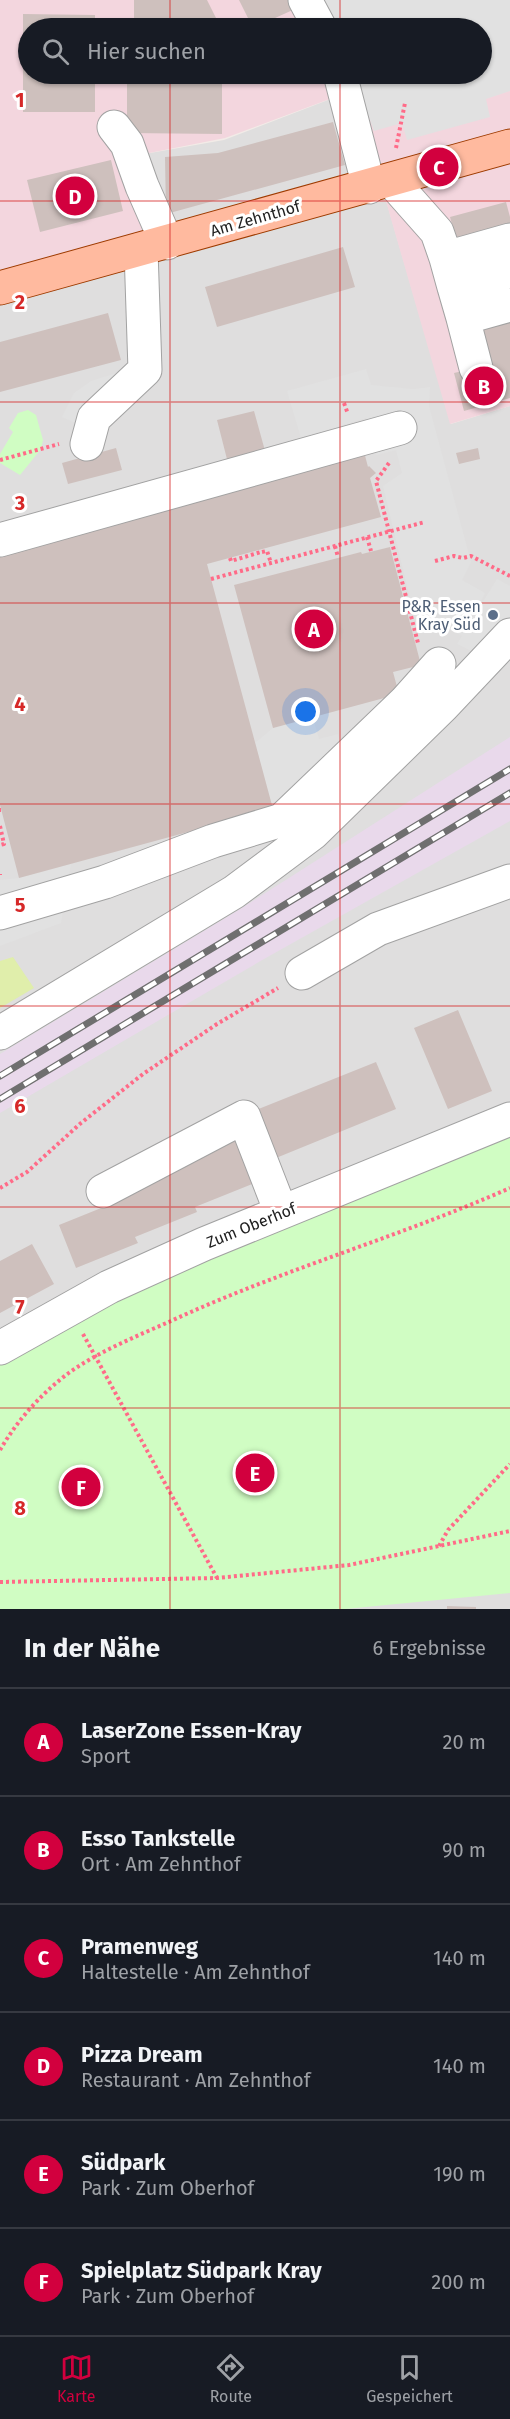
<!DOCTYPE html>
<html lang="de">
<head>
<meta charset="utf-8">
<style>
  :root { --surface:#171b24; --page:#20242c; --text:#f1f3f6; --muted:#9ea1a6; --line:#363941; --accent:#d2003e }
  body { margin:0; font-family:"Fira Sans",sans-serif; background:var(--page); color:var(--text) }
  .you { position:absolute; left:306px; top:712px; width:21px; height:21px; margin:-15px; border:4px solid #fff; border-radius:50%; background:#1a73e8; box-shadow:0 0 0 9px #1a73e833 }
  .badge { display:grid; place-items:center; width:39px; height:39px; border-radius:50%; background:var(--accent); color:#fff; font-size:20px; font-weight:700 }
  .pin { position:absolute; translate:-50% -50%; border:3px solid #fff; box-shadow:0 2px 6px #0006 }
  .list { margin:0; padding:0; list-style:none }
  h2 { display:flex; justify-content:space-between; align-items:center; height:78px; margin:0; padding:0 24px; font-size:26px }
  h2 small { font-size:20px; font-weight:400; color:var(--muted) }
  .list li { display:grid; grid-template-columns:39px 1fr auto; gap:18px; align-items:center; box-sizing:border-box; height:108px; padding:0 24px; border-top:2px solid var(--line) }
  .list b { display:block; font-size:22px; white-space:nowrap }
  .list p { margin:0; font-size:20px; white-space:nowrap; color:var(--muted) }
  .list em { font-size:20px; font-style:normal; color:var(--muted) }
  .icon { flex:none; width:33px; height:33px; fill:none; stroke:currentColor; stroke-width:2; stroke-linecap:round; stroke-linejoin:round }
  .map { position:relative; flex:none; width:510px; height:1609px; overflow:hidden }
  .search { position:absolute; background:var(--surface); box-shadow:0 2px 4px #0004; left:18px; right:18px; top:18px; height:66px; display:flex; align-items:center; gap:15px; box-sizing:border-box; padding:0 21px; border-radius:33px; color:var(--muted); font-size:22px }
  .sheet { height:726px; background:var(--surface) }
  nav { display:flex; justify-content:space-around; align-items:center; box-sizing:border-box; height:84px; border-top:2px solid var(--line); background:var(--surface); font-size:16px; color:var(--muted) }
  nav a { display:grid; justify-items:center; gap:3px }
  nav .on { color:var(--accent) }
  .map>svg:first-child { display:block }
  .residential { fill:#dfdede }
  .commercial { fill:#f3d6de; fill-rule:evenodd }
  .industrial { fill:#e9d9eb }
  .grass { fill:#e0eeab }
  .park { fill:#d0fdc3 }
  .parking { fill:#e1e1e1 }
  .building { fill:#cec0bd }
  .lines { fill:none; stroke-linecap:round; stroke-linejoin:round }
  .minor-casing { stroke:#a2a2a2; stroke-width:35 }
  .major-casing { stroke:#9e3b00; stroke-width:35 }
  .path { stroke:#ff6b88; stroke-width:4; stroke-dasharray:3 3; stroke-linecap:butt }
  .minor { stroke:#fff; stroke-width:33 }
  .major { stroke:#ffba9f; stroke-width:33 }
  .rail-casing { stroke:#6f6f6f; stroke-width:7 }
  .rail { stroke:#fff; stroke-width:4.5; stroke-dasharray:14; stroke-linecap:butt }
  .grid { fill:none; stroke:#d62828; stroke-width:1.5; stroke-opacity:0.55 }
  .service-dot { fill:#5c6f8a; stroke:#fff; stroke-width:2 }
  .labels { text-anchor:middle; stroke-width:6; stroke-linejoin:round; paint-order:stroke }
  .street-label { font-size:16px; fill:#212121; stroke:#fff }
  .service-label { font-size:16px; fill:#4e5e75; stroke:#fff; text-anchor:end }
  .grid-label { font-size:20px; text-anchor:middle; font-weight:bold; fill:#d62828; stroke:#fff; stroke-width:6; stroke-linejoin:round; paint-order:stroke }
</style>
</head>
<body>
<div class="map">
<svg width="510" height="1609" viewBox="0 0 510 1609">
  <rect width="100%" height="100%" fill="#f2ebe7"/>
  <!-- residential -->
  <path class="residential" d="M354,90l97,334 59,-18v1203h-510v-1319l139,-135 85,-15z"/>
  <!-- commercial -->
  <path class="commercial" d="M0,0h510v406l-60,18 -96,-334 -129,48 -86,17 21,85 -160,44zM28,28h454v46h-454z"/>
  <!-- industrial -->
  <path class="industrial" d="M510,737v84l-246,138 -264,154v-59l237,-143z"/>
  <!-- grass -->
  <path class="grass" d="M13,957l21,31 -34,20v-47z"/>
  <!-- park -->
  <path class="park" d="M28,410l8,5 7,25 -2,9 -21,26 -20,-12v-9l13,-22 -4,-4 9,-15z
    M510,1123v470l-165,16h-345v-256z"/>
  <!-- parking -->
  <path class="parking" d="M318,0h192v91l-24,8 4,18 -83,23 -5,-17 -28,8 -21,-57h129v-46h-150z
    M366,369l5,16 42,4 17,-2 -1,19 42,156 -9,18 23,13 -14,28 26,-42 13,7v67h-34l-19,-9 5,-8 -25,-15 -19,11 -35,-146 19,-13 -6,-23 -20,5 -10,-37 -65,20 -14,-47z
    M123,371l-43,54 -18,-8 12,-24 17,-12z
    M313,718l6,21 19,-5 6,20 -71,55 -18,-66 18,-15z
    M71,864l-10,59 -61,23v-66l19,-2z"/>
  <!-- building -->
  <path class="building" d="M134,0h73l10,20v8h-83z
    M239,0h51l5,9 -42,19z
    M23,14l72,1v13h-67v46h67v38h-72z
    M127,74h95v60l-95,-1z
    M333,122l12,43 -179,49 -1,-57 53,-4z
    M111,160l12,51 -83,21 -13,-52z
    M506,202l4,15v181l-46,13 -10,-38 38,-9 -42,-147z
    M343,247l12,40 -138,40 -12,-40z
    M108,313l13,47 -121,32v-50z
    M254,411l13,47 -38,9 -12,-47z
    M116,448l6,22 -54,14 -6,-21z
    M363,448l5,19 1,-1 7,7 -6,5 11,39 -174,47 66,245 -254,69 -19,-73v-250z
    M478,448l2,11 -21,5 -3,-11z
    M390,547l31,118 -28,7 6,22 -126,34 -39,-143 127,-33 1,2z
    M458,1010l34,81 -44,18 -34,-81z
    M376,1062l20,47 -120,49 -20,-48z
    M240,1139l17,43 -62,25 2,5 -62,25 3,6 -62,25 -17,-43 62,-25 -3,-5 62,-25 -2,-6z
    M32,1244l22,40 -54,29v-52z
    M447,1606l29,1v2h-29z"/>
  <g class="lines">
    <!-- minor casing -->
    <g class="minor-casing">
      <path id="minor" d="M305,0l15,28
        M340,74l29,113
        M114,127l13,17 15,42 25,57
        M391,180l46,52 9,26 64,-18
        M446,258l8,29 56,-16
        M454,287l9,31 47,-13
        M463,318l13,50
        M87,444l7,-26 51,-48 -4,-120
        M0,540l400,-112
        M0,913l105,-31 108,-41 69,-21 123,-118 34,-38
        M302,973l76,-44 132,-48
        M0,1033l234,-141 79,-59 130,-127 67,-71
        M103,1191l141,-74 37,95
        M0,1348l109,-61 95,-43 306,-125"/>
    </g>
    <!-- major casing -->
    <g class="major-casing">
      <path id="major" d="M0,288l510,-142"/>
    </g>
    <!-- path -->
    <path class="path" d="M396,148l9,-45
      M344,403l4,11
      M0,460l59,-16
      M389,463l-13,18 42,162
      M367,537l4,14
      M335,546l3,11
      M262,552l5,-1 4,12
      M230,558l1,3 30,-9
      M435,561l19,-5 9,2 8,-2 39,20
      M211,579l214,-57
      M0,810h1
      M0,826l4,18 -4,1
      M0,874v1
      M0,1188l27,-16 54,-49 62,-49 74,-50 61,-36
      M83,1334l134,244
      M0,1450c17,-29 39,-54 66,-75 29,-22 71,-39 105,-54 110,-51 228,-84 339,-133
      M439,1546l9,-16 62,-66
      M0,1582l217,-4 132,-13 161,-34"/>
    <!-- minor -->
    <use href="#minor" class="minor"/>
    <!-- major -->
    <use href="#major" class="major"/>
    <!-- rail casing -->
    <g class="rail-casing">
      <path id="rail" d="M0,1076l510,-307
        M0,1099l510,-306"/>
    </g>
    <!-- rail -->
    <use href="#rail" class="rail"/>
  </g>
  <!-- grid -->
  <path class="grid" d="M170,0v28M340,0v28M170,74v1535M340,74v1535M0,201h510M0,402h510M0,603h510M0,804h510M0,1006h510M0,1207h510M0,1408h510"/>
  <!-- markers -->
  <circle class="service-dot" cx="493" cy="615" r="6"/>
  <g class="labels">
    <!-- street labels -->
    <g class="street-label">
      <text transform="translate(255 218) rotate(-16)" y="6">Am Zehnthof</text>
      <text transform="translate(251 1225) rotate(-22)" y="6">Zum Oberhof</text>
    </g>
    <!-- service labels -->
    <g class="service-label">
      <text x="481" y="612">P&amp;R, Essen<tspan x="481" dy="18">Kray Süd</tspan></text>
    </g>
  </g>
  <g class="grid-label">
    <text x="20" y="107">1</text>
    <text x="20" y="309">2</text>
    <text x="20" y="510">3</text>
    <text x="20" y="711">4</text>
    <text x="20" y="912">5</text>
    <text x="20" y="1113">6</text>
    <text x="20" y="1314">7</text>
    <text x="20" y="1515">8</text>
  </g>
</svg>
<div class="you"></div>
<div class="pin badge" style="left:314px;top:629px">A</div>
<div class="pin badge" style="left:484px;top:386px">B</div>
<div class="pin badge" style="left:439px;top:167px">C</div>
<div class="pin badge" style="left:75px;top:196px">D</div>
<div class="pin badge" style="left:255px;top:1473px">E</div>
<div class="pin badge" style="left:81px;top:1487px">F</div>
<div class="search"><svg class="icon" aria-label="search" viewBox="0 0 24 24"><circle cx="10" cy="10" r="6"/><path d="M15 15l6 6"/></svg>Hier suchen</div>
</div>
<section class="sheet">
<h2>In der Nähe<small>6 Ergebnisse</small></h2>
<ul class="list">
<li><span class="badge">A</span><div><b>LaserZone Essen-Kray</b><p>Sport</p></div><em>20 m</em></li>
<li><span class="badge">B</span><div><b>Esso Tankstelle</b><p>Ort · Am Zehnthof</p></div><em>90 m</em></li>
<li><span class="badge">C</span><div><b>Pramenweg</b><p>Haltestelle · Am Zehnthof</p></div><em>140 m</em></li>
<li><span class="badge">D</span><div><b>Pizza Dream</b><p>Restaurant · Am Zehnthof</p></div><em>140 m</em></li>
<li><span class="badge">E</span><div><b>Südpark</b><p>Park · Zum Oberhof</p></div><em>190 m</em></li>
<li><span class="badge">F</span><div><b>Spielplatz Südpark Kray</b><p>Park · Zum Oberhof</p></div><em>200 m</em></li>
</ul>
</section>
<nav>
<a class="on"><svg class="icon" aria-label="map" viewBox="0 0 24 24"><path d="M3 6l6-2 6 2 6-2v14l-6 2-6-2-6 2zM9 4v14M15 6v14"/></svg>Karte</a>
<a><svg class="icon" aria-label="directions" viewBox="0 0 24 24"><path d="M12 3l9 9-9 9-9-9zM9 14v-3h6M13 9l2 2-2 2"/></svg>Route</a>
<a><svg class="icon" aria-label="saved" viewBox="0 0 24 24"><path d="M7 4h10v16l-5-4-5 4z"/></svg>Gespeichert</a>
</nav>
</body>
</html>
